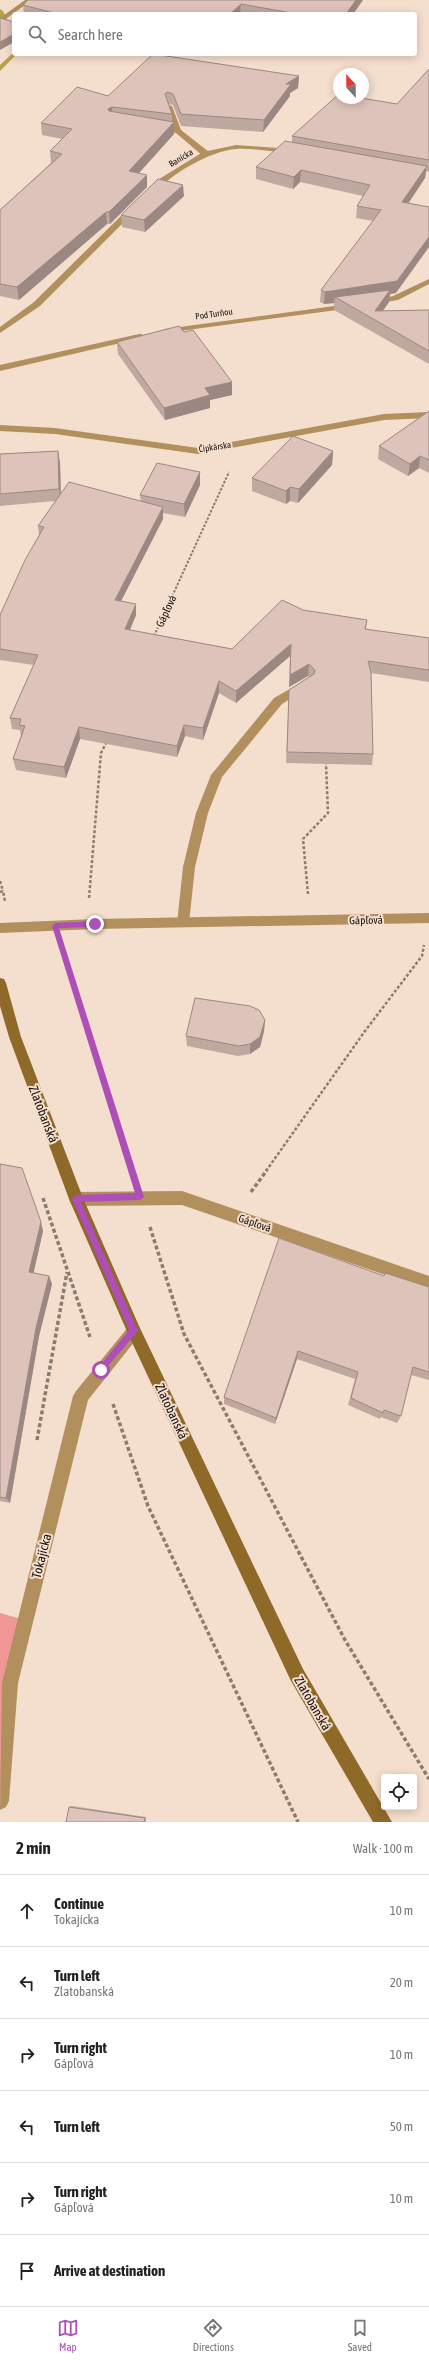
<!DOCTYPE html>
<html lang="en">
<head>
<meta charset="utf-8">
<style>
  :root { --surface:#fff; --page:#f2f2f2; --text:#222; --muted:#767676; --line:#e0e0e0; --accent:#ae4eb7 }
  body { margin:0; font-family:"Asap Condensed",sans-serif; background:var(--page); color:var(--text) }
  .controls { position:absolute; right:12px; bottom:12px; display:grid; overflow:hidden; border-radius:4px; box-shadow:0 2px 10px #0003 }
  .controls button { width:36px; height:36px; display:grid; place-items:center; padding:0; border:0; border-bottom:1px solid var(--line); background:var(--surface); color:var(--text); font:20px sans-serif }
  .compass { position:absolute; left:333px; top:68px; width:36px; height:36px; border-radius:50%; background:var(--surface); box-shadow:0 2px 10px #0003; rotate:338deg }
  .stop { position:absolute; width:12px; height:12px; margin:-9px; border:3px solid #ae4eb7; border-radius:50%; background:#fff }
  .stop.end { background:#ae4eb7; border-color:#fff; box-shadow:0 1px 4px #0008 }
  .list { margin:0; padding:0; list-style:none }
  h2 { display:flex; justify-content:space-between; align-items:center; height:52px; margin:0; padding:0 16px; font-size:17px }
  h2 small { font-size:13px; font-weight:400; color:var(--muted) }
  .list li { display:grid; grid-template-columns:26px 1fr auto; gap:12px; align-items:center; box-sizing:border-box; height:72px; padding:0 16px; border-top:1px solid var(--line) }
  .list b { display:block; font-size:15px; white-space:nowrap }
  .list p { margin:0; font-size:13px; white-space:nowrap; color:var(--muted) }
  .list em { font-size:13px; font-style:normal; color:var(--muted) }
  .icon { flex:none; width:22px; height:22px; fill:none; stroke:currentColor; stroke-width:2; stroke-linecap:round; stroke-linejoin:round }
  .map { position:relative; flex:none; width:429px; height:1822px; overflow:hidden }
  .search { position:absolute; background:var(--surface); box-shadow:0 2px 10px #0003; left:12px; right:12px; top:12px; height:44px; display:flex; align-items:center; gap:10px; box-sizing:border-box; padding:0 14px; border-radius:4px; color:var(--muted); font-size:15px }
  .sheet { height:484px; background:var(--surface) }
  nav { display:flex; justify-content:space-around; align-items:center; box-sizing:border-box; height:56px; border-top:1px solid var(--line); background:var(--surface); font-size:11px; color:var(--muted) }
  nav a { display:grid; justify-items:center; gap:2px }
  nav .on { color:var(--accent) }
  .map>svg:first-child { display:block }
  .green { fill:#ee9795 }
  .lines { fill:none; stroke-linecap:round; stroke-linejoin:round }
  .stream { fill:#b7a247; fill-rule:evenodd }
  .path-far2 { stroke:#8b7c71; stroke-width:2; stroke-dasharray:2.5 1.5; stroke-linecap:butt }
  .path-far1 { stroke:#8b7c71; stroke-width:2.5; stroke-dasharray:3 2; stroke-linecap:butt }
  .path { stroke:#8b7c71; stroke-width:3.5; stroke-dasharray:4 2.5; stroke-linecap:butt }
  .lane { fill:#b1905e; fill-rule:evenodd }
  .street { fill:#b1905e; fill-rule:evenodd }
  .secondary { fill:#8f6928; fill-rule:evenodd }
  .wall { fill:#bfa8a0 }
  .shaded-wall { fill:#9b8882 }
  .building { fill:#dec3ba; stroke:#9b8882 }
  .route { fill:#ae4eb7 }
  .labels { text-anchor:middle; stroke-width:4; stroke-linejoin:round; paint-order:stroke }
  .far-street-label { font-size:9px; fill:#17100a; stroke:#f4dece }
  .street-label { font-size:11px; fill:#17100a; stroke:#f4dece }
  .near-street-label { font-size:13px; fill:#17100a; stroke:#f4dece }
</style>
</head>
<body>
<div class="map">
<svg width="429" height="1822" viewBox="0 0 429 1822">
  <rect width="100%" height="100%" fill="#f4dece"/>
  <!-- green -->
  <path class="green" d="M0,1613l25,7 -15,63 -10,118z"/>
  <g class="lines">
    <!-- stream -->
    <path class="stream" d="M0,9l3,2 11,23v9l-3,-2 -11,-23z
      M14,52v2h3l-17,17v-6z"/>
    <!-- path-far2 -->
    <path class="path-far2" d="M154,636l75,-164"/>
    <!-- path-far1 -->
    <path class="path-far1" d="M0,881l3,10
      M0,892l3,-1 2,10
      M308,894l-5,-55 25,-26 -2,-49
      M89,898l12,-145 6,-12
      M63,952l68,217
      M266,1171l99,-140 57,-75 2,-11"/>
    <!-- path -->
    <path class="path" d="M251,1192l16,-22
      M43,1198l47,139
      M150,1227l34,107 161,306 84,139
      M113,1404l35,102 150,316
      M37,1440l30,-168"/>
    <!-- lane -->
    <path class="lane" d="M167,105l5,1 9,24 28,22v4h-6l-27,-23 -20,-4v-2l2,-1 16,2z
      M302,682l4,1 1,3 -1,3 -24,15 -60,73 -14,36 -13,54 -6,56 -2,4h-8l-2,-4 6,-56 13,-54 15,-38 63,-77z"/>
    <!-- street -->
    <path class="street" d="M25,0h7l-32,23v-5z
      M236,145l56,4 4,2 -4,2c-18,-1 -38,-5 -56,-4 -26,2 -63,24 -81,43l-7,-2 8,-9 47,-29z
      M129,208l7,2 -96,96 -40,27v-6l34,-25z
      M429,279v5l-31,16 -25,4 -4,-2 24,-6z
      M349,304h3v4l-187,25 -4,-2 4,-2z
      M139,334h3v4l-142,33v-6z
      M429,412v6l-45,2 -186,34 -143,-20 -55,-3v-6l55,3 143,20 186,-34z
      M429,913v10l-334,6 -95,4v-10l95,-4z
      M182,1191l247,85v14l-247,-85 -106,1 -5,-2 -2,-5 2,-5 5,-2z
      M134,1324l5,2 2,5 -2,5 -51,64 -70,283 -9,118 -3,6 -6,3 2,-127 71,-287 3,-5 53,-65z"/>
    <!-- secondary -->
    <path class="secondary" d="M0,978l4,1 2,4 15,54 62,161 56,128 164,343 89,153h-19l-82,-141 -162,-345 -60,-137 -60,-162 -9,-31z"/>
  </g>
  <!-- wall -->
  <path class="wall" d="M363,0l-10,14h-329l-1,-9z
    M429,69v103l-3,-1 -1,7 -17,26 -12,89 -6,1 -1,8 -6,9 46,-1v54l-95,-54v-7l-10,1 -4,-2 1,-12 52,-69 -17,-3 1,-12 6,-10 -63,-14 -7,7 -37,-10v-12l36,-25v-6l105,-32z
    M299,76l-1,12 -8,5v3l-27,36 -82,-6 -8,-21 -5,-1 4,10v8h2v12l-35,39 8,14 -37,37h-3l-88,76 -19,-4v-86l51,-47 -1,-12 12,-12 -20,-4 -1,-12 67,-27z
    M184,196l-39,36 -23,-5 -1,-12z
    M184,332l48,50v13l-22,5v8l-45,12 -47,-66 -1,-12z
    M429,411v62l-10,-5 -11,8 -30,-17 1,-13z
    M58,451l2,12 1,31 80,7 -1,-6 60,-23v13l-15,32 -22,-4v6l-42,82 15,14 -6,15 102,19 71,-39 64,10 -1,9 63,9v44l-58,-9 2,81 -1,11 -86,-2 3,-73 20,-13 -1,-1 -19,11 1,-31 -54,47 -17,-10 -16,47 -18,-4 -8,21 -97,-18 -14,39 -50,-8 -3,-11 8,-23 -1,-6 -8,-1 -2,-11 24,-53 -34,-5v-45l39,-80 -1,-9 17,-25 -55,5v-52z
    M333,451l-1,14 -34,38 -8,-2 -4,3 -34,-13v-13z
    M265,1020l-1,11 -4,16 -10,7 -12,2 -51,-10 -1,-10z
    M0,1164l43,67 -10,42 16,3 3,8 -13,52 -29,167 -10,-2z
    M384,1276l45,11v93l-18,-5 -10,41 -4,7 -16,-6 -1,2 -32,-14 7,-26 -58,-20 -22,65 -51,-20v-7z
    M72,1806l74,11v5h-80l3,-15z"/>
  <!-- shaded-wall -->
  <path class="shaded-wall" d="M356,0h7l-10,14h-7z
    M241,4l-1,10h-10z
    M14,34v8l-14,8v-8z
    M299,76l-1,12 -8,5v3l-27,36 1,-12 22,-36z
    M112,107l1,12 -4,2 -1,-12z
    M174,122v12l-44,49 -1,-12z
    M427,166l-2,12 -24,36 1,-12z
    M301,170l-1,12 -7,7 1,-12z
    M147,175v12l-37,37 -1,-12z
    M183,185l1,11 -39,36 -1,-12z
    M106,212l1,12 -88,76 -2,-13z
    M429,237v10l-33,46 -6,1 -1,8 -13,18 -41,-23 -1,6 -10,1 1,-12z
    M232,382v13l-22,5v8l-45,12 -1,-12 41,-20z
    M58,451l2,12 1,38 -2,-12z
    M333,451l-1,14 -34,38 1,-14z
    M420,456l-1,12 -11,8 2,-12z
    M200,472v13l-15,32 -1,-13z
    M290,487v14l-4,3v-13z
    M163,507v12l-47,92 -1,-11z
    M136,604v11l-11,26v-12z
    M291,644l-1,12 -54,47v-12z
    M309,664l-1,12 -19,11 1,-12z
    M219,681v12l-16,47v-12z
    M184,725l1,11 -8,21v-11z
    M79,727l1,12 -14,39 -2,-11z
    M265,1020l-1,11 -4,16 -10,7v-10z
    M41,1222l2,9 -11,49 -3,-8z
    M49,1276l3,8 -13,52 -29,167 -4,-5 30,-170z
    M298,1351l-1,8 -22,65 1,-6z"/>
  <!-- building -->
  <path class="building" d="M28,0h328l-10,14h-49l-56,-10 -11,10h-172l-35,-9z
    M0,18l14,4v12l-14,8z
    M153,54l146,22 -13,8h5l-27,36 -83,-6 -8,-20 -6,-2 -2,2 7,20 -60,-7 -4,2 1,2 65,11 -45,49 18,4 -38,37h-3l-89,75 -17,-3v-74l62,-56 -12,-3 22,-22 -31,-6 36,-36 31,9z
    M429,69v91l-137,-24 47,-42v4h22l36,6z
    M285,141l142,25 -25,36 27,5v30l-32,44 -72,11 -4,-2 60,-80 -24,-4 13,-21 -69,-15 -7,7 -38,-10z
    M158,179l25,6 -39,35 -23,-5z
    M390,290l-15,21 54,-1v41l-94,-54z
    M179,326l5,6 9,-2 39,52 -27,6 5,7 -46,13 -47,-66z
    M429,411v49l-9,-4 -10,8 -31,-18z
    M293,436l40,15 -34,38 -9,-2 -4,4 -34,-13z
    M58,451l1,38 -59,5v-40z
    M157,463l43,9 -16,32 -44,-9z
    M69,482l94,25 -48,93 21,4 -11,25 107,20 50,-49 21,10 64,10 -2,9 64,9v32l-61,-9 3,12 2,81 -86,-2 2,-62 25,-16 1,-4 -6,-6 -19,11 1,-31 -55,47 -17,-10 -16,47 -19,-3 -7,21 -98,-19 -15,40 -51,-8 12,-33 -6,-1 2,-6 -11,-1 28,-63 -38,-6v-34l25,-55 19,-33 -6,-1z
    M195,998l55,8 9,4 6,10 -5,17 -10,7 -11,2 -53,-10z
    M0,1164l22,4 19,54 -12,50 20,4 -13,52 -30,170 -6,-1z
    M279,1238l105,38 1,-3 44,14v85l-16,-5 -12,49 -17,-6 -1,3 -32,-15 7,-26 -60,-21 -22,67 -52,-21z
    M69,1807l76,11 -1,4h-78z"/>
  <!-- route -->
  <path class="route" d="M95,921l3,3 -3,3 -36,1 85,269 -4,3 -59,2 57,129 -37,43 -4,-4 1,-2 31,-38 -57,-131 4,-4 59,-2 -83,-267 3,-3z"/>
  <g class="labels">
    <!-- far-street labels -->
    <g class="far-street-label">
      <text transform="translate(181 158) rotate(-31)" y="3">Banícka</text>
      <text transform="translate(214 314) rotate(-8)" y="3">Pod Turňou</text>
      <text transform="translate(215 447) rotate(-8)" y="3">Čipkárska</text>
    </g>
    <!-- street labels -->
    <g class="street-label">
      <text transform="translate(166 611) rotate(-65)" y="4">Gápľová</text>
      <text transform="translate(366 920) rotate(-1)" y="4">Gápľová</text>
      <text transform="translate(255 1223) rotate(19)" y="4">Gápľová</text>
    </g>
    <!-- near-street labels -->
    <g class="near-street-label">
      <text transform="translate(44 1114) rotate(69)" y="5">Zlatobanská</text>
      <text transform="translate(172 1411) rotate(65)" y="5">Zlatobanská</text>
      <text transform="translate(41 1556) rotate(-76)" y="5">Tokajícka</text>
      <text transform="translate(313 1703) rotate(60)" y="5">Zlatobanská</text>
    </g>
  </g>
</svg>
<div class="controls">
<button><svg class="icon" aria-label="locate" viewBox="0 0 24 24"><circle cx="12" cy="12" r="6"/><path d="M12 2v4M12 18v4M2 12h4M18 12h4"/></svg></button>
</div>
<svg class="compass" viewBox="-18 -18 36 36"><path d="M0-13l5 13h-10z" fill="#e53935"/><path d="M0 13l5-13h-10z" fill="#767676"/></svg>
<div class="stop" style="left:101px;top:1370px"></div>
<div class="stop end" style="left:95px;top:924px"></div>
<div class="search"><svg class="icon" aria-label="search" viewBox="0 0 24 24"><circle cx="10" cy="10" r="6"/><path d="M15 15l6 6"/></svg>Search here</div>
</div>
<section class="sheet">
<h2>2 min<small>Walk · 100 m</small></h2>
<ul class="list">
<li><svg class="icon" aria-label="ahead" viewBox="0 0 24 24"><path d="M12 20V5M6 11l6-6 6 6"/></svg><div><b>Continue</b><p>Tokajícka</p></div><em>10 m</em></li>
<li><svg class="icon" aria-label="left" viewBox="0 0 24 24"><path d="M17 20v-9H6M10 6l-5 5 5 5"/></svg><div><b>Turn left</b><p>Zlatobanská</p></div><em>20 m</em></li>
<li><svg class="icon" aria-label="right" viewBox="0 0 24 24"><path d="M7 20v-9h11M14 6l5 5-5 5"/></svg><div><b>Turn right</b><p>Gápľová</p></div><em>10 m</em></li>
<li><svg class="icon" aria-label="left" viewBox="0 0 24 24"><path d="M17 20v-9H6M10 6l-5 5 5 5"/></svg><div><b>Turn left</b></div><em>50 m</em></li>
<li><svg class="icon" aria-label="right" viewBox="0 0 24 24"><path d="M7 20v-9h11M14 6l5 5-5 5"/></svg><div><b>Turn right</b><p>Gápľová</p></div><em>10 m</em></li>
<li><svg class="icon" aria-label="arrive" viewBox="0 0 24 24"><path d="M6 21V4h12l-3 4 3 4H6"/></svg><div><b>Arrive at destination</b></div></li>
</ul>
</section>
<nav>
<a class="on"><svg class="icon" aria-label="map" viewBox="0 0 24 24"><path d="M3 6l6-2 6 2 6-2v14l-6 2-6-2-6 2zM9 4v14M15 6v14"/></svg>Map</a>
<a><svg class="icon" aria-label="directions" viewBox="0 0 24 24"><path d="M12 3l9 9-9 9-9-9zM9 14v-3h6M13 9l2 2-2 2"/></svg>Directions</a>
<a><svg class="icon" aria-label="saved" viewBox="0 0 24 24"><path d="M7 4h10v16l-5-4-5 4z"/></svg>Saved</a>
</nav>
</body>
</html>
